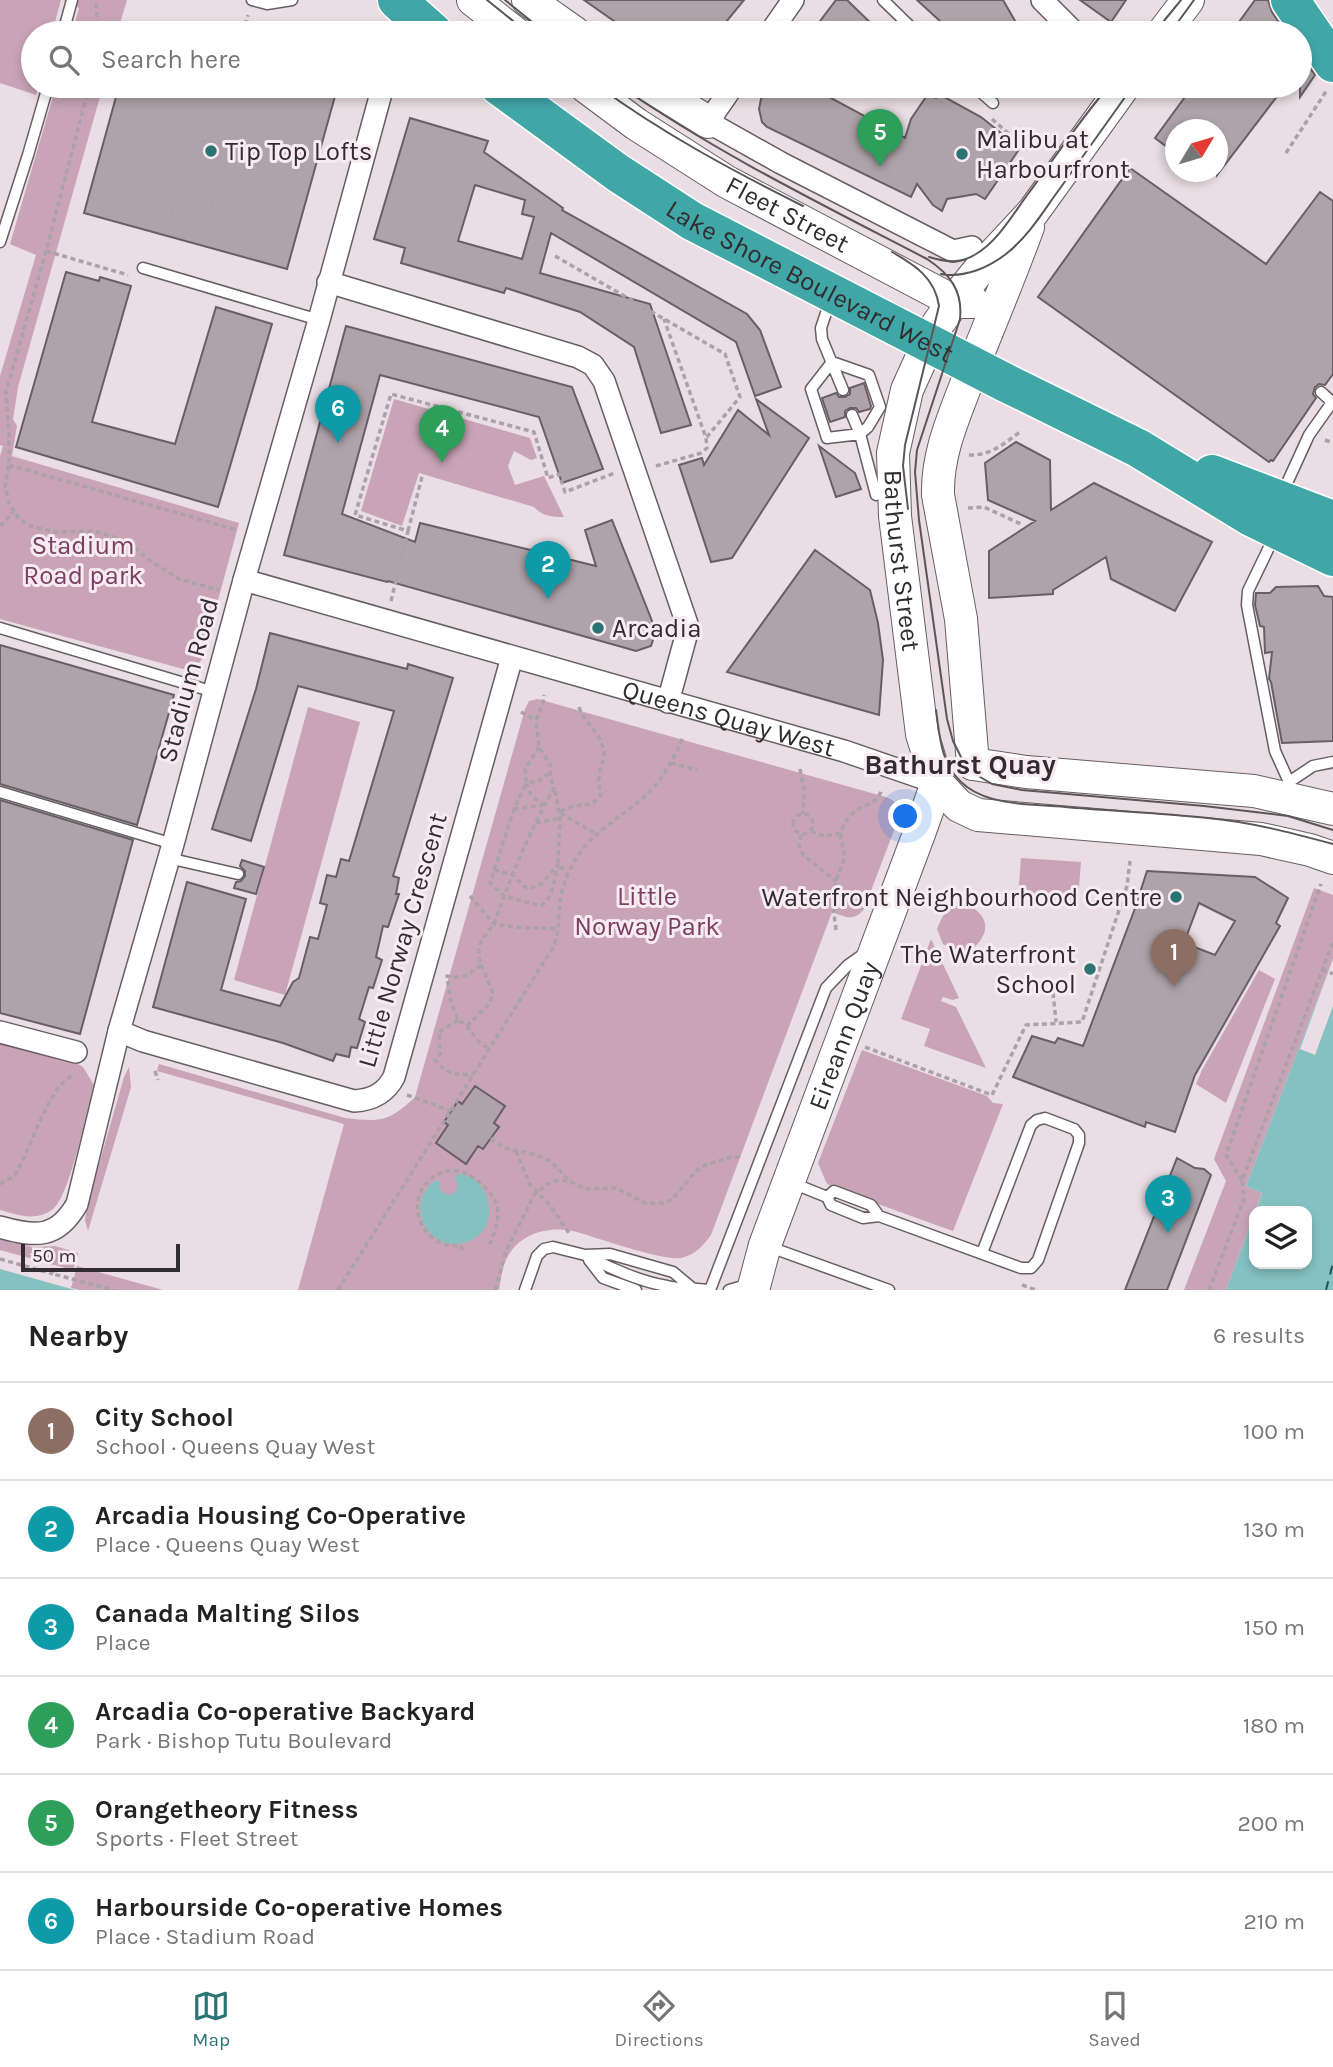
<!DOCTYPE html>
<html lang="en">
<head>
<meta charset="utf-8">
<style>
  :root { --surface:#fff; --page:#f2f2f2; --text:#222; --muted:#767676; --line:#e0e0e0; --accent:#2a7474 }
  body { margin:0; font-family:Karla,sans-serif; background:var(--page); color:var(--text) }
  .controls { position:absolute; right:21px; bottom:21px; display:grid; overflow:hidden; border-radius:14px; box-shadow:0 4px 10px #0003 }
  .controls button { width:63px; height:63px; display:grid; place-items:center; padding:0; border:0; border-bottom:2px solid var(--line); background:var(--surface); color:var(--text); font:35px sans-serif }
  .compass { position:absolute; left:1165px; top:119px; width:63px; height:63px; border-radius:50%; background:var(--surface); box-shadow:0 4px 10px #0003; rotate:52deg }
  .scale { position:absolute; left:21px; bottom:18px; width:159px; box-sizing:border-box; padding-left:7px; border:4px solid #312c2f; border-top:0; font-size:19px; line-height:24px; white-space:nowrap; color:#312c2f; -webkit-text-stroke:5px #f7eaf0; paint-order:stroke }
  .you { position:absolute; left:906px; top:817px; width:24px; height:24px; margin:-18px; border:5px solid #fff; border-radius:50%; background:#1a73e8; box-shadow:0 0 0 10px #1a73e833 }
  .badge { display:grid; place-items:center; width:46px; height:46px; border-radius:50%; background:var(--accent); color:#fff; font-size:23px; font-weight:700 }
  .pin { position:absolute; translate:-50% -58px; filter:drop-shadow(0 2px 4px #0008) }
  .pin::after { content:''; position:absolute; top:37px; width:24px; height:21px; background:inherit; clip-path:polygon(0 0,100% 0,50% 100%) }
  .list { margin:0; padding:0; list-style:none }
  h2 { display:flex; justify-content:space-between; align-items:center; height:91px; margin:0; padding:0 28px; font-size:30px }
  h2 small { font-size:23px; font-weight:400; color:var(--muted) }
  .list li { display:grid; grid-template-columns:46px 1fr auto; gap:21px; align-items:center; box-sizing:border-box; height:98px; padding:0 28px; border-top:2px solid var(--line) }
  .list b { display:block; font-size:26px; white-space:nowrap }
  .list p { margin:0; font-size:23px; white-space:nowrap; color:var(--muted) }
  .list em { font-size:23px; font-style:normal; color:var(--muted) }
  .icon { flex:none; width:38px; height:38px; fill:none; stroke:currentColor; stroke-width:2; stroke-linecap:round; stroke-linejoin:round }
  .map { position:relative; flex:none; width:1333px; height:1290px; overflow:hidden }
  .search { position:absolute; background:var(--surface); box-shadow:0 4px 10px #0003; left:21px; right:21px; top:21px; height:77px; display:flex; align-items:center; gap:18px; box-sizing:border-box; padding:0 24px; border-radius:38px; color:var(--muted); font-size:26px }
  .sheet { height:679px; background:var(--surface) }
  nav { display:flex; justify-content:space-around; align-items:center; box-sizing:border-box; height:98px; border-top:2px solid var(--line); background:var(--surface); font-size:19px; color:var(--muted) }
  nav a { display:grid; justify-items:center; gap:4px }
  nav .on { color:var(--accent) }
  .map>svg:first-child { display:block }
  .green { fill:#c8a4b6 }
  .water { fill:#86c1c1 }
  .pier { fill:#eadde3 }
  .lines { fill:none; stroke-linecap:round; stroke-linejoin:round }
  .ferry { stroke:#1f5353; stroke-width:2; stroke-dasharray:9 7; stroke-linecap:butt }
  .building { fill:#afa3a9; stroke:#695e64; stroke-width:2; fill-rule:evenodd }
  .lane-casing { stroke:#685d62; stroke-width:13 }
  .street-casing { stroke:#685d62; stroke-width:24 }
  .secondary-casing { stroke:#685d62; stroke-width:34 }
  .highway-casing { stroke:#fff; stroke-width:41 }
  .path { stroke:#aca1a6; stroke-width:3.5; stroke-dasharray:5 3.5; stroke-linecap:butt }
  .lane { stroke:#fff; stroke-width:10 }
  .street { stroke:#fff; stroke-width:21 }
  .secondary { stroke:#fff; stroke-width:32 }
  .highway { stroke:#41a6a6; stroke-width:38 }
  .tram { stroke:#5c5659; stroke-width:2 }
  .poi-dot { fill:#2a7474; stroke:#f7eaf0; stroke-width:2.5 }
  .labels { text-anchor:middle; stroke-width:6; stroke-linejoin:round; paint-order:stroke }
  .poi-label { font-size:26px; fill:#312c2f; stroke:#f7eaf0; text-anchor:start }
  .street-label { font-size:26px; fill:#312c2f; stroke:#f7eaf0 }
  .park-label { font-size:26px; fill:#7a4060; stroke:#f7eaf0 }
  .neighbourhood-label { font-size:28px; font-weight:bold; fill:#312c2f; stroke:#f7eaf0 }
</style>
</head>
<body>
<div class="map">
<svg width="1333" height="1290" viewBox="0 0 1333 1290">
  <rect width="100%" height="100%" fill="#eadde3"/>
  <!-- green -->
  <path class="green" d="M0,0h61l-9,33h-19v53h5l-2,9 -36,-12z
    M63,0h64l-10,33h-45l7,-25z
    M56,86h47l-85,301 -5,32 4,7 -5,30 227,67 -37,136 -3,4 -16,6 -183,-50v-163l3,-10 -3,-1v-69l36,-121 -26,-11z
    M394,399l136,39 7,20 -6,2 -17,-9 -6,15 7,19 29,-9 20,41c-12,0 -22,-1 -30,-10l-115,-34 -17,53 -41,-15z
    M538,699l337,95c15,4 28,7 23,26l-34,89c-10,13 -19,8 -32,3l-121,323c-8,11 -16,20 -30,23 -20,3 -85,-21 -108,-27 -26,-5 -54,3 -66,27 -5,9 -6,22 -8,32h-201l46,-166 -187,-53 2,-7 186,54c35,4 44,4 70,-21l110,-388 4,-8z
    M308,707l52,15 -75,273 -51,-15z
    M1021,858l60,4 -3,38 -60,-4z
    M1314,888l19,7v64l-87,227 16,7 -36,97h-42l42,-109 -12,-22z
    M967,904c24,13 23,29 5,46l-16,1 -13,-7 -6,-15c8,-19 10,-22 30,-25z
    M931,939l28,59 -6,2 -10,-3 -2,4 15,6 30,61 -62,-22 6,-17 -29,-10z
    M1259,970l16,9 -49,124 -30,-19 6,-14z
    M0,1042l54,15 15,2 14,8 11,18c-7,24 -24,111 -41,124 -17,13 -35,6 -53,1z
    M862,1050l125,46 6,7 10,1 -50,127 -89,-32 -29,-8 -9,-9 -8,-19z
    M129,1067l2,20 -43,144 -3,-11 1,-10 38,-133z
    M0,1239l32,8 23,-1 23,7 -5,17 -73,-20z
    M77,1266l7,2 79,22h-84l-8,-2z"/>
  <!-- water -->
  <path class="water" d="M1333,959v331h-107l28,-75v49h53v-53h-51l6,-18 -16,-7z
    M458,1174c34,2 44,54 11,67 -38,16 -68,-37 -33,-61l4,1v8l4,4 5,2 6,-2 3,-8 -3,-8z
    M0,1269l75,21h-75z"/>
  <!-- pier -->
  <path class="pier" d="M1333,959v47l-18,49 -15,-6z"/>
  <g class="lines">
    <!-- ferry -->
    <path class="ferry" d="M1326,1290l7,-27"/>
  </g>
  <!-- building -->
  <path class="building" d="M584,0h160l-23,28v5h-90z
    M836,0h11l34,33h-70z
    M917,0h86l19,33h-69z
    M1080,0h46l-15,22z
    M1255,0h13l4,12 14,21h-55z
    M1300,53l15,22 -15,22z
    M119,86h208l10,3 -50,180 -203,-56z
    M771,86h65l-7,11 76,41 6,-19 17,-25 8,4 3,-4 42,23 39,31 -35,51 -9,-5 -29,5 -5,12 -9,-6 -16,-21 -6,13 -144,-70 -5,-5 -3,-13 2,-10z
    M1193,86h92l-68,89v-45h-42v23l-20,-15z
    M410,118l78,23 -4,11 79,56 -1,2 185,104 13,16 21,57 -26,9 -19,-54 -185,-109 -11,40 110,31 41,121 -30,8 -27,-86 -54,-35 -74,-24 -2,5 -103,-30 4,-15 -31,-9zM475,185l50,15 -3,14 12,3 -12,42 -64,-18z
    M1130,168l136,96 54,-72 13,9v173l-8,11 -6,-1 -4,3 -2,7 3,4 -43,63 -2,-1 -2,2 -231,-165z
    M66,272l33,9 1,-4 31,9 -39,136 83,22 41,-137 56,17 -54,183 -202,-60z
    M346,326l226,61 31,82 -41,14 -23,-66 -159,-42 -38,139 73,28 5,-19 176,43 -11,-36 27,-10 44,111 -5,15 -15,5 -248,-70 -1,1 -103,-27z
    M864,383l7,23 -1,3 -11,3 -3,-4h-6l-5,3v6l-15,5 -8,-24 14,-5 3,4h6l5,-3v-6z
    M756,399l53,39 -77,120 -21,4 -32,-97 23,-7 2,7 34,-55 31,25z
    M1016,442l34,18 1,50 43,-27 118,59 -37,69 -64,-32 -5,-22 -53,33v4l-64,4v-47l46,-30 -47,-21 -3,-37z
    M819,446l36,27 6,16 -25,8z
    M815,550l55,40 8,33 5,37 -4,55 -152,-43z
    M1318,586l6,10 9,1v144l-51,2 -11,-61 -2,-3 3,-27 -7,1 -1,-26 -4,-1 -5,-21 1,-12h14l6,-6z
    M270,633l137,36 1,-5 45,14 -60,198 6,2 -3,16h3l-11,33 -5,-1 -7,31 6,3 -9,28 -4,-1 -10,32 6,3 -8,26 -6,-1 -2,10 -13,-3 -3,7 -50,-18 -130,-36 34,-125 59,17 -25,91 59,16 13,-24 6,-4 11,-41 8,2 9,-34 -7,-2 7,-28 9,2 5,-18 8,2 45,-150 -96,-25 -47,155 -39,-12 44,-140z
    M0,645l174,50 -37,130 -137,-41z
    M0,800l133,40 -53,194 -80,-21z
    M242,860l22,7 -8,27 -22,-6 2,-6 5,-1 4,-5v-5l-5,-5z
    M1147,871l108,6 33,21 -12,25 4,3 -85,149 -20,57 -29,-10 -1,5 -132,-50 19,-41 23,7 3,-5 25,8 51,-135zM1199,903l36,18 -20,34 -31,-12z
    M475,1086l30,20 -11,17 5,4 -16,22 -5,-3 -12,18 -30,-21 12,-18 -4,-3 14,-21 4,3z
    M1177,1158l18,10 9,1 7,6 -44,115h-42z"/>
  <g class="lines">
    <!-- lane casing -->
    <g class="lane-casing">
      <path id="lane" d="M252,0l15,4 25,-4
        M883,0l34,33
        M63,33l9,-33
        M974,86l19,17
        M0,242l28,-87 20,-69
        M143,268l176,52
        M830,301l-9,27 1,11 21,51
        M832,362l-21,27 16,49 33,-4 16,61
        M832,362l37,13 11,32 -12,20 -8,7 -8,-19
        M1321,392l11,10
        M1282,494l27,-59 24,-34
        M1274,537l-26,54 -1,14 28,146 14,31
        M0,628l214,64
        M1289,786v-4l24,-16 20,-4
        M0,792l173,52
        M168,858l70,16
        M790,1182l37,15 4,8 32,13 16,-2 142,52h10l7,-8 41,-117v-8l-5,-6 -29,-11 -8,2 -6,5 -49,128
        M827,1197l7,-6 37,14 8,11
        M767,1246l122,44
        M587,1256c22,12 55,26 80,30 13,3 26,2 40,4
        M589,1260l14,18 33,12
        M525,1290l12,-34 7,-7 9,-2 32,8 25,-1 63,18 18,15
        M710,1290l116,-302 22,-23 17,-12
        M729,1290l14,-4 6,-5"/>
    </g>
    <!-- street casing -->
    <g class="street-casing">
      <g id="street">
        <path d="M1042,0l33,33"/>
        <path d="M770,33l23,-33"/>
        <path d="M733,86l-25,36 73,41 172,88 19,-4"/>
        <path d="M328,282l250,75 15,8 11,16 83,243 -1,12 -18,66"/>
        <path id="s1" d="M244,580l600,171 93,32"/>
        <path d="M119,1031l24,10 211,60c18,-1 31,-7 40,-24l118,-420"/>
        <path d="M0,1032l76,20"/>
        <path d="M0,1227c36,10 57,12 77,-23l42,-173 54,-187 71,-264 75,-260 64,-234"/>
      </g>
    </g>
    <!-- secondary casing -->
    <g class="secondary-casing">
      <g id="secondary">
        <path d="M473,0l42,33"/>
        <path d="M528,0l47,33"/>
        <path d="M1163,33l25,-33"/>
        <path id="s2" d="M585,86l51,38 91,58 228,120h18"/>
        <path d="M650,86l58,36"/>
        <path id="s3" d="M1124,86l-91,126 -53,57 -26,32 -19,27 -28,62 -14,63 2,63 27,218 15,49 22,23 19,9 283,24 49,11 23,8"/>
        <path d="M973,764l-12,-145 -23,-124c-1,-41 15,-76 29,-113 20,-52 42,-103 61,-155"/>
        <path d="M973,764l53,8 228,19 79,18"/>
        <path id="s4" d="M753,1290l12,-45 155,-414 17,-48"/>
      </g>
    </g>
    <!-- highway casing -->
    <g class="highway-casing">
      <g id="highway">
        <path d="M397,0l37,33"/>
        <path d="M1290,0l43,63"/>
        <path id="s5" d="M499,86l119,87 74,48 314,162 132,65 113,69 82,40"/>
        <path d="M1212,474l121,46"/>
      </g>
    </g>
    <!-- path -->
    <path class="path" d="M92,33l5,-12 -1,-21
      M243,33l5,-18
      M85,86l1,12 -40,153 -40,141 3,40v33l-4,21 4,17 10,16 12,7 23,6 39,-1 18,5 18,7 23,19 27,17 40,11
      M992,119l35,31
      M193,138l35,10 -23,80 -35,-9z
      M210,143l6,-18
      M1286,153l41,-63
      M46,251l82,24
      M555,256l170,98 15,43 -34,41
      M1325,440l8,3
      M969,455c21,1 36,-12 51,-23
      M9,465l228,65
      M656,466l45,-13 6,-5 -1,-10 -42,-119
      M968,508l16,-1 37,17
      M0,526l13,-14
      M408,531l14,-54
      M391,601l17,-70 -53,-16 36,-121 143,38 14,46 11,-4 6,18 50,-19
      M579,707c4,13 15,20 21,33 9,19 0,21 -1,38 -1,5 1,11 2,17l-9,9 -19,2 -14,6 37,22
      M521,712l15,8
      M539,747l-14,22 1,14 -12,26 -24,74 14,13 37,10c13,-9 13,-27 17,-42
      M671,763l26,7
      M800,769l4,20 -1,25
      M555,791l5,27 -2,46 10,11
      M545,805l-14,-9 -5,-13 12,-2 12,-8
      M514,809l29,-4
      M793 824a10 10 0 1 1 20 0a10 10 0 1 1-20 0Z
      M536,823l24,-5
      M811,831c11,6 17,5 29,2 3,-7 7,-15 13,-20 10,-9 24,-8 28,-22
      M801,835l-2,11 4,9 33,26
      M494,870l19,5 13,13c16,0 21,-10 30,-22
      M470,896l24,28 20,3 45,2
      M836,930l-3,-24 3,-25 9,-24 -5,-24
      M481,965c-12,9 -18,15 -34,11l4,26 7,18 9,6 12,16 11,8
      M1322,969l11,5
      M1053,993l3,29
      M458,1020l-19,12 1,22 -5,6c12,15 20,14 38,15
      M467,1026l22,-22 4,-9c-3,-16 -16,-30 -14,-46 2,-12 12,-18 16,-28 16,-45 35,-91 59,-133l-4,-12 1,-10 -12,-19 -2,-17 -1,-10 7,-17 1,-8
      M865,1047l127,48 34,-70 56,-3 45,-136 3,-25
      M155,1071l3,9
      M407,1095l44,16
      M491,1138c14,16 35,11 53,20 11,5 17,14 25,23
      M516,1151l14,34 19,19 20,29
      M1242,1180l-16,-25 95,-271
      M0,1184l14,-8c17,-26 34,-91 61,-102
      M463,1250l-3,-5c-11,2 -21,-1 -29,-9 -37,-34 9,-88 47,-55 5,5 12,10 15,16 10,16 3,36 -6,51
      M51,1251l2,23 61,16
      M0,1259l53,15
      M1022,1285l14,5
      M338,1290l214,-341c8,-15 6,-31 8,-47 2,-16 9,-32 17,-45 16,-24 39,-37 60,-54 22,-17 36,-41 46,-66
      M495,1290l11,-39 28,-56 13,-11 12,-4 10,1 17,8 30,-1 29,15h18l9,-3 23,-28 10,-7 27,-8h11
      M1209,1290l35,-91 -2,-19 91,-238"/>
    <!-- lane -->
    <use href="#lane" class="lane"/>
    <!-- street -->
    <use href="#street" class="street"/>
    <!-- secondary -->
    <use href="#secondary" class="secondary"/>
    <!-- highway -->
    <use href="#highway" class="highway"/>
    <!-- tram -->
    <path class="tram" d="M487,0l41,33
      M505,0l41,33
      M1154,33l27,-33
      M1170,33l24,-33
      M598,86c64,47 135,85 205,120
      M620,86c97,67 203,119 307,173 23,15 36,32 33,60l-43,131 -2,22 4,48 28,199 6,22 10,20 12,13 17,10 30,6 182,16 84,10 45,14
      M892,252c23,13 43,26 47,54l-34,139 -2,21 5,43
      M929,257c16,5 32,7 47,-3 22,-13 37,-40 52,-60 27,-37 52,-74 81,-108
      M941,274c23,4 47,-6 65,-20 23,-18 38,-44 55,-67 24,-34 48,-67 72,-101
      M936,710c4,29 5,58 31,77 26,19 66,17 98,20 47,4 95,6 143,11 43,4 84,15 125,26"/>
  </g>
  <!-- markers -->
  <g class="poi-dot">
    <circle cx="211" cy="151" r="7"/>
    <circle cx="962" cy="154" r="7"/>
    <circle cx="598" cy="628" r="7"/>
    <circle cx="1176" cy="897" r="7"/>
    <circle cx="1090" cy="969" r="7"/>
  </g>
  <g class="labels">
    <!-- poi labels -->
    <g class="poi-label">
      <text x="976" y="148">Malibu at<tspan x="976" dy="30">Harbourfront</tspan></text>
      <text x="225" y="160">Tip Top Lofts</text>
      <text x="612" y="637">Arcadia</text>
      <text x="1162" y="906" text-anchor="end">Waterfront Neighbourhood Centre</text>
      <text x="1076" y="963" text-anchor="end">The Waterfront<tspan x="1076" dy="30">School</tspan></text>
    </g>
    <!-- street labels -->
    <g class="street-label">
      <text dy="9" stroke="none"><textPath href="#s2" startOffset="240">Fleet Street</textPath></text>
      <text dy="9" stroke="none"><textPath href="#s5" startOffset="368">Lake Shore Boulevard West</textPath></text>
      <text dy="9" stroke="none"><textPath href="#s3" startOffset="548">Bathurst Street</textPath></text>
      <text transform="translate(188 680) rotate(-75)" y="9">Stadium Road</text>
      <text dy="9" stroke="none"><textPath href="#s1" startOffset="504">Queens Quay West</textPath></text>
      <text transform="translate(402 940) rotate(-74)" y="9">Little Norway Crescent</text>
      <text dy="9" stroke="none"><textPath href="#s4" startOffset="270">Eireann Quay</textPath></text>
    </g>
    <!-- park labels -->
    <g class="park-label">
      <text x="83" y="554">Stadium<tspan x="83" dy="30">Road park</tspan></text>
      <text x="647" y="905">Little<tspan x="647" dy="30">Norway Park</tspan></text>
    </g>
    <!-- neighbourhood labels -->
    <g class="neighbourhood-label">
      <text x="960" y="774">Bathurst Quay</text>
    </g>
  </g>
</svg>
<div class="controls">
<button><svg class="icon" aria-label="layers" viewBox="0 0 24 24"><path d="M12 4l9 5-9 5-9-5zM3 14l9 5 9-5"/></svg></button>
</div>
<svg class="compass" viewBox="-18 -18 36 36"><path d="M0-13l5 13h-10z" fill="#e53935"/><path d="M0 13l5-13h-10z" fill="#767676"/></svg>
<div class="scale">50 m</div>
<div class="you"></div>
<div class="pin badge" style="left:1174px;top:987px;background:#8d6e63">1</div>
<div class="pin badge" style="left:548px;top:599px;background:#0f9aa8">2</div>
<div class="pin badge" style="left:1168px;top:1233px;background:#0f9aa8">3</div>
<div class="pin badge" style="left:442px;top:463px;background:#2e9e5b">4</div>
<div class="pin badge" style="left:880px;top:167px;background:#2e9e5b">5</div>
<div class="pin badge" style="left:338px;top:443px;background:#0f9aa8">6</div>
<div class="search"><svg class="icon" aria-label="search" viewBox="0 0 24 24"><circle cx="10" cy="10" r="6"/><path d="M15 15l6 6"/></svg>Search here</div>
</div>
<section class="sheet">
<h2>Nearby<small>6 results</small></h2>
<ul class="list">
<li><span class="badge" style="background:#8d6e63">1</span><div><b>City School</b><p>School · Queens Quay West</p></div><em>100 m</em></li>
<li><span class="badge" style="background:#0f9aa8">2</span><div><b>Arcadia Housing Co-Operative</b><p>Place · Queens Quay West</p></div><em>130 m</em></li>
<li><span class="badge" style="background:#0f9aa8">3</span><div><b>Canada Malting Silos</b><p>Place</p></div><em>150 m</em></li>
<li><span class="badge" style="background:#2e9e5b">4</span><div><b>Arcadia Co-operative Backyard</b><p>Park · Bishop Tutu Boulevard</p></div><em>180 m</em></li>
<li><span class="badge" style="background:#2e9e5b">5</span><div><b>Orangetheory Fitness</b><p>Sports · Fleet Street</p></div><em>200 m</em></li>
<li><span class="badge" style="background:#0f9aa8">6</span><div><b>Harbourside Co-operative Homes</b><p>Place · Stadium Road</p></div><em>210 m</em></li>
</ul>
</section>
<nav>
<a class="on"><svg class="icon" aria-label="map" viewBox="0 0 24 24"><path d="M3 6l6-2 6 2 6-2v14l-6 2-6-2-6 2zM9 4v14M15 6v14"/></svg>Map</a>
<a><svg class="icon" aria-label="directions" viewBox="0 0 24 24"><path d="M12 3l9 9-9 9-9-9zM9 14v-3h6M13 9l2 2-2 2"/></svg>Directions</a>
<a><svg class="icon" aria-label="saved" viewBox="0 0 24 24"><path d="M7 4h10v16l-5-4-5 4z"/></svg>Saved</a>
</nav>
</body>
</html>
